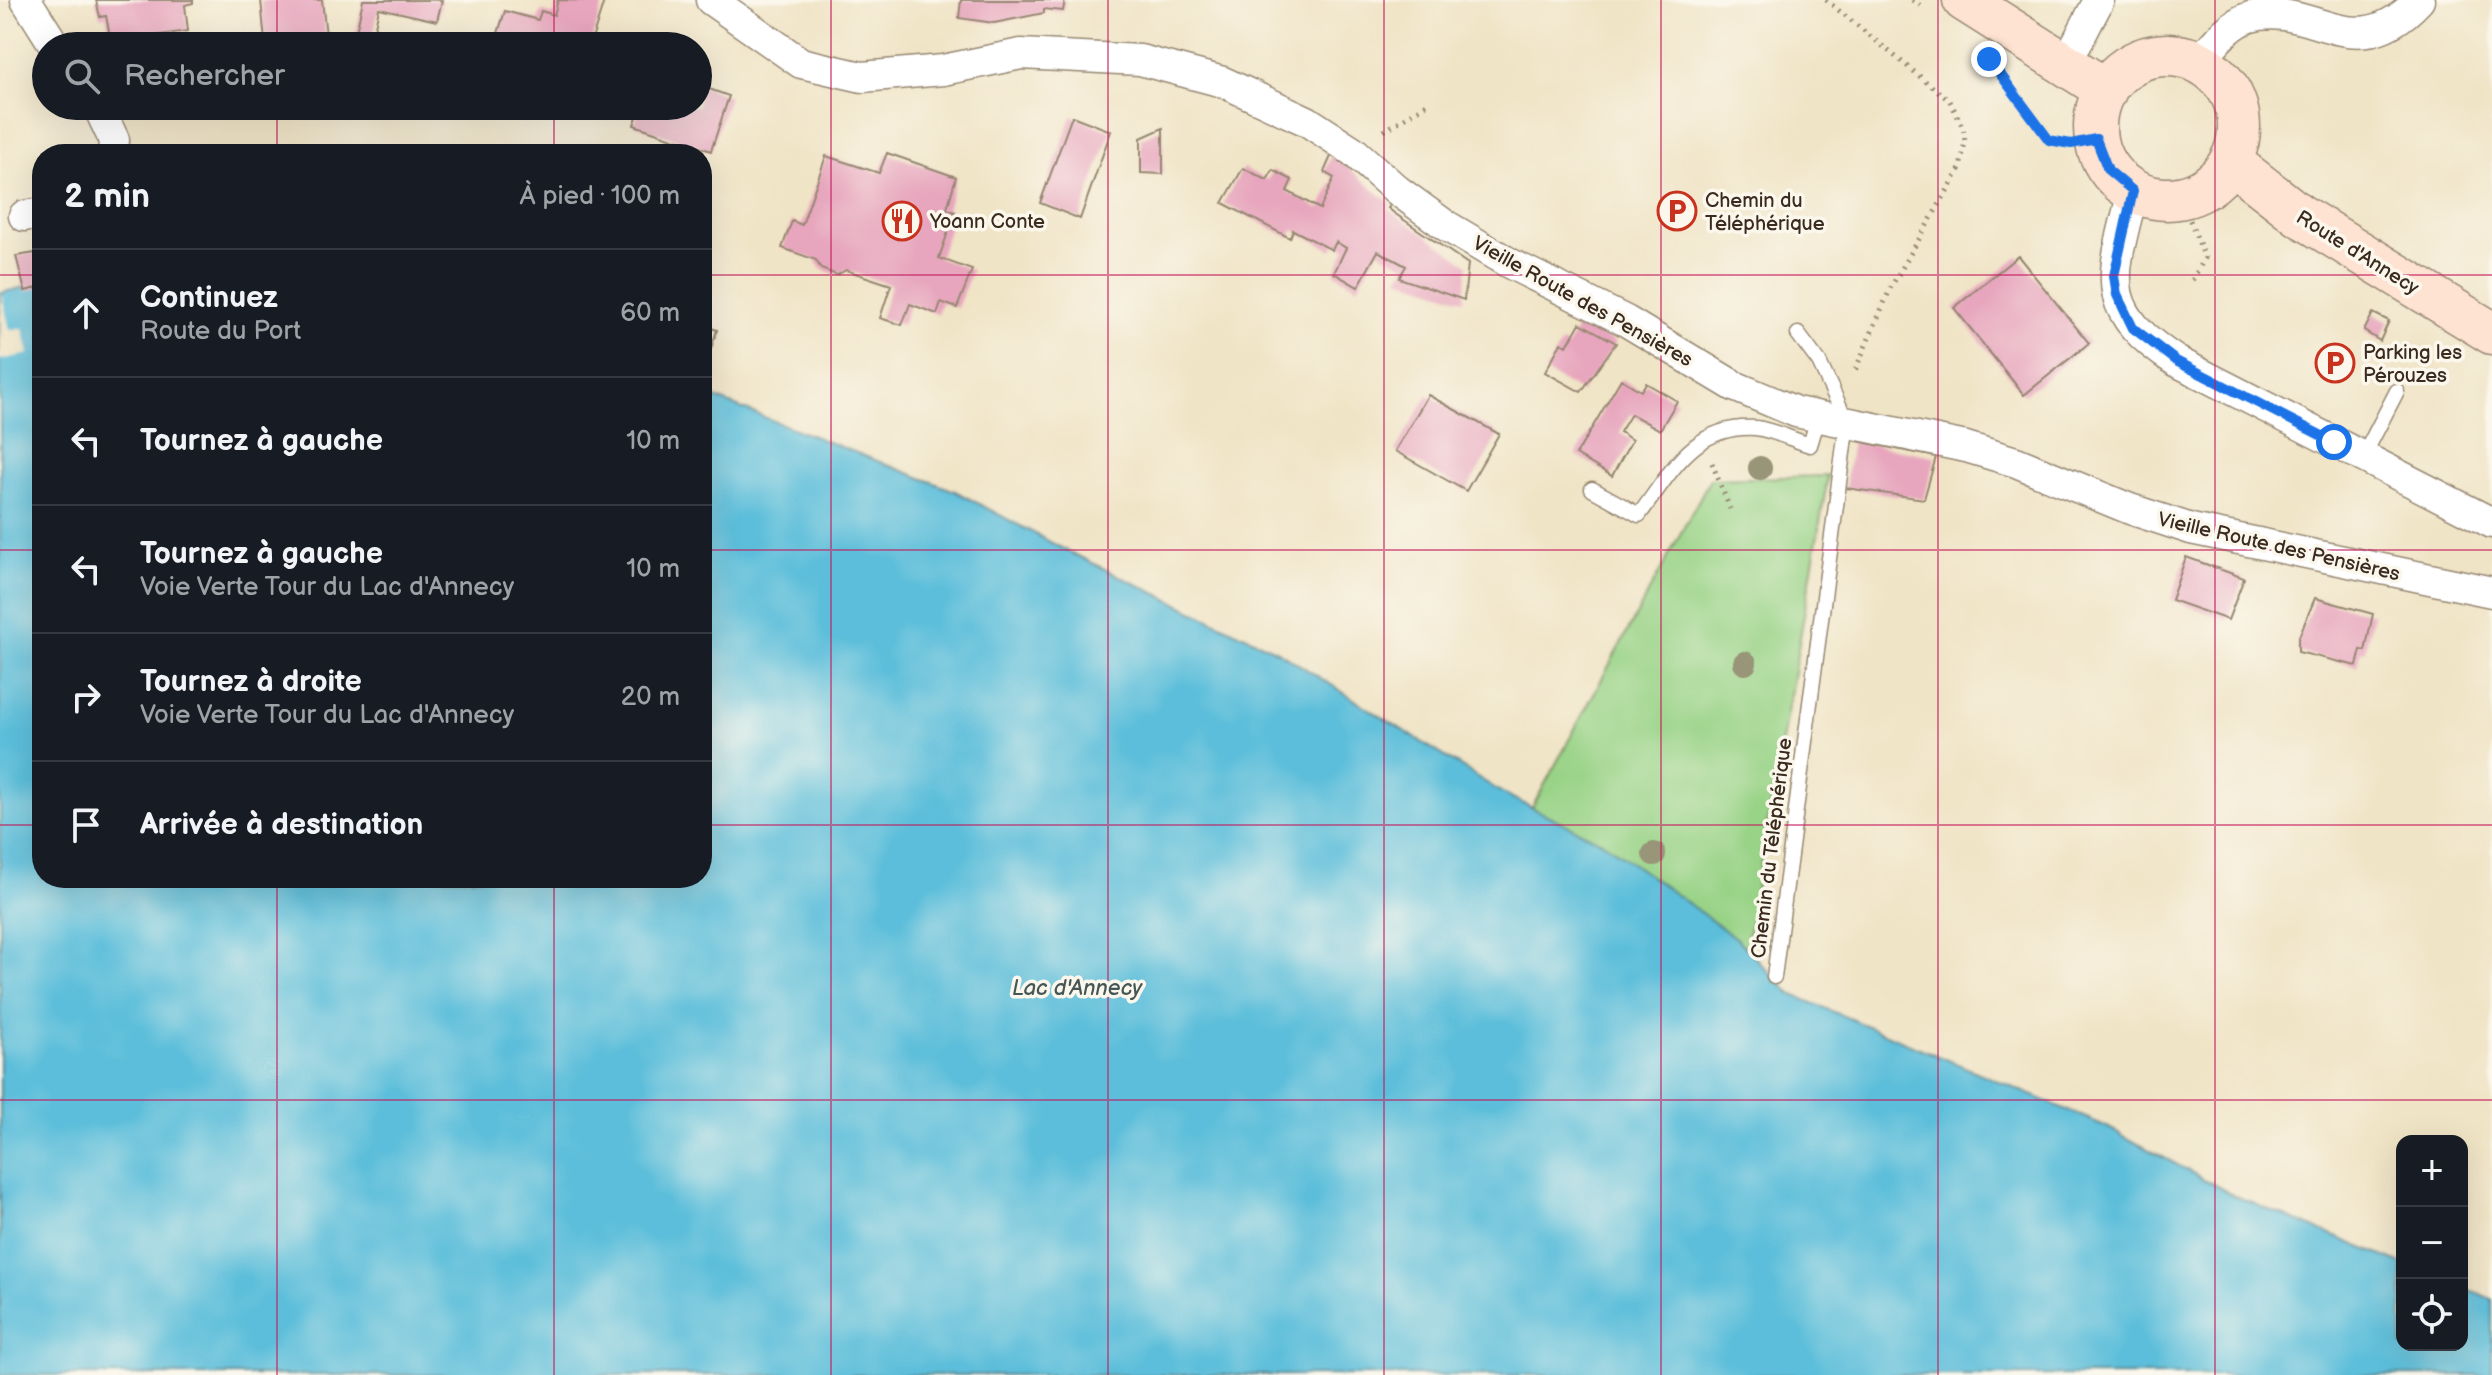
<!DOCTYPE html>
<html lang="fr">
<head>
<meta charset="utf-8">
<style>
  :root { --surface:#171b24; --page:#20242c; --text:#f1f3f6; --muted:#9ea1a6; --line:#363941 }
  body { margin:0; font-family:"Balsamiq Sans",sans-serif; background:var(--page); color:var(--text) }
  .controls { position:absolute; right:24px; bottom:24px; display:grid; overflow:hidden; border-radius:16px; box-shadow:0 8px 32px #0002 }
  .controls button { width:72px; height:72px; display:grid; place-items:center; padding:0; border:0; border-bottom:2px solid var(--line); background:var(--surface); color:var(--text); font:40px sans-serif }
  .stop { position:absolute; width:24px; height:24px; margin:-18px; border:6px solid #1a73e8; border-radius:50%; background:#fff }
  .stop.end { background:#1a73e8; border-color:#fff; box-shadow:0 2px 8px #0008 }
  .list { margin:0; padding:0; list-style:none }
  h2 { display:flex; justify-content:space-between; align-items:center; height:104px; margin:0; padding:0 32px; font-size:34px }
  h2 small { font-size:26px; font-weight:400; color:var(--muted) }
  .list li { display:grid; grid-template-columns:52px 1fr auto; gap:24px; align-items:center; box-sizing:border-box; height:128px; padding:0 32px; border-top:2px solid var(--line) }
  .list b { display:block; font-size:30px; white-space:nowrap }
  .list p { margin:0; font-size:26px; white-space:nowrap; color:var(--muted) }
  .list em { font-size:26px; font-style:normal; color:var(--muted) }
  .icon { flex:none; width:44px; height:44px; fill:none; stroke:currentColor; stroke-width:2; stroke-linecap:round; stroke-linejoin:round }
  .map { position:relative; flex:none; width:2492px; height:1375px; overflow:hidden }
  .search { position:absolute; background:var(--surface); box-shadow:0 8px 32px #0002; left:32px; top:32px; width:680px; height:88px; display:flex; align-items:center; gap:20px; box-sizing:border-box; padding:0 28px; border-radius:44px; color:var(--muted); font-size:30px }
  .panel { position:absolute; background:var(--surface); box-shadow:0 8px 32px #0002; left:32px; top:144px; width:680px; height:744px; border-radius:32px }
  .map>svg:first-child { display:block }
  .green { fill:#99d387; stroke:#6a7e52; stroke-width:2 }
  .water { fill:#5cbeda; stroke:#4c747c; stroke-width:2 }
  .pier { fill:#f0e4c6 }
  .building { fill:#e7a6bd }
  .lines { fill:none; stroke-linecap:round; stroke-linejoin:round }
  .lane-casing { stroke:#968772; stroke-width:17 }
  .street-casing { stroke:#968772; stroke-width:33 }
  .secondary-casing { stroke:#968772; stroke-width:45 }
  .path { stroke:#968772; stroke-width:5; stroke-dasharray:2 6; stroke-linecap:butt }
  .lane { stroke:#fff; stroke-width:14 }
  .street { stroke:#fff; stroke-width:30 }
  .secondary { stroke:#fee3d2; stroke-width:42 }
  .tree { fill:#999578 }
  .route { stroke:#1a73e8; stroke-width:10 }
  .grid { fill:none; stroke:#c2185b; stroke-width:2; stroke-opacity:0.55 }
  .labels { text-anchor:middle; stroke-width:7; stroke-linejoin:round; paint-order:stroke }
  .poi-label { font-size:20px; fill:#3b2a1e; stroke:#fbf7ec; text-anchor:start }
  .street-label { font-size:20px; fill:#3b2a1e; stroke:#fbf7ec }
  .water-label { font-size:22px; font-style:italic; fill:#455656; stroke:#fbf7ec }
</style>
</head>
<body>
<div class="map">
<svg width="2492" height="1375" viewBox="0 0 2492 1375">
  <rect width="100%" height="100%" fill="#fbf7ec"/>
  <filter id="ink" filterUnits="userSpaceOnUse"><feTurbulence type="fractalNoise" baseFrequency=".0125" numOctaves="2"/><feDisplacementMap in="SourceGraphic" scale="16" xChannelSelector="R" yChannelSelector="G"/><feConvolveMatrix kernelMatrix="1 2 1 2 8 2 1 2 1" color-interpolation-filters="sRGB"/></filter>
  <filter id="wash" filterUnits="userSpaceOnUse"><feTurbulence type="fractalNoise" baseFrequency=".006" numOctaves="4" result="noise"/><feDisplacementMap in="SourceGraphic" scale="32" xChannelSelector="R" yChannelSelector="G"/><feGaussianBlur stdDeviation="1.8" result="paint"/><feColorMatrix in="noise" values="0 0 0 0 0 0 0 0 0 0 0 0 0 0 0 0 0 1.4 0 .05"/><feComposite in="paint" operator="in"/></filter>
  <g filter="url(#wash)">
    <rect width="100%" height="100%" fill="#f0e4c6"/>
    <!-- green -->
    <path class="green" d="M1828,476l-82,473 -214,-141 178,-329z"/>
    <!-- water -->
    <path class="water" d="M33,285l9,2v591h660v-485l253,98 110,59 214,102 225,142 102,50 131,95 54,55 314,132 130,70 167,68v81h60v-58l30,12v76h-2492v-1082z"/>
    <!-- pier -->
    <path class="pier" d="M1,292l9,38 13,-2 6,26 -29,6z"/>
    <g id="blocks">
      <!-- building -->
      <path class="building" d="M96,0h97v3l-8,2 3,26 -77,11 -5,-26 -6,1z
        M261,0h61l4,35 -61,7z
        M363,0h79l-5,21 -58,-13 -7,33 -17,-4z
        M558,0l46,1 -14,45h-96l11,-35 33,9 3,-9 13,4z
        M961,0h104l-2,11 -19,-2v4l-50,10 -35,-5z
        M698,85l31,11 -18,55 -77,-26 7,-19h57z
        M1072,116l39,15 -31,88 -40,-16z
        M1163,128v46l-22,-1v-35z
        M887,153l69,24 -9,32 8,3 -16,46 33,12 -15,38 -16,-6 -4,12 -27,-10 -8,21 -22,-7 11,-33 -45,-15 -9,5 -16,-6 -5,-9 -34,-12 10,-27 10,4 24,-69 53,17z
        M1332,154l59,50 -3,4 6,5 74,51 -4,36 -65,-22 7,-12 -28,-15 -20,36 -24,-14 12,-25 -10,-6 -4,8 -39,-20 -3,8 -67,-35 20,-35 24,12 6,-10 19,10 -5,11 33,18 14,-31 -10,-6z
        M42,252v35l-17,4 -9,-35z
        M2018,256l71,87 -65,52 -70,-87z
        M2373,313l16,8 -9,20 -16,-10z
        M1580,323l36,20 -35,49 -36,-20 16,-29 6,3z
        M702,325l15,5 -14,44 -1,-1z
        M1621,379l20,12 5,-8 31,18 -17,29 -29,-16 -11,18 12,8 -20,36 -36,-21z
        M1428,395l71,39 -33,57 -71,-40z
        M1852,440l84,17 -12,42 -79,-11z
        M2186,557l58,21 -16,42 -57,-20z
        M2315,598l58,16 -8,37 -4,-1 -4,16 -59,-14v-13z"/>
    </g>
  </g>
  <g filter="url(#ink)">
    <use href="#blocks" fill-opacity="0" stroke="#968772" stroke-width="2"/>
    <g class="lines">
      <!-- lane casing -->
      <g class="lane-casing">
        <path id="lane" d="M2363,457l34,-66
          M1592,489l47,26c33,-44 55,-91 117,-87 17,2 37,12 54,17l8,-27
          M1774,977l73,-555 -28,-60 -21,-28"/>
      </g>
      <!-- street casing -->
      <g class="street-casing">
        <path id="street" d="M26,0l29,46
          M711,0l90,63 61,14 81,-7 78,-16 119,6 83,22 84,39 46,30 44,39 48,35 64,38 117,58 108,65 62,26 170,35 50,15 114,47 61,20 301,63
          M2198,62c15,-16 30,-38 52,-45 63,-17 104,53 169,-17
          M2066,64l33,-64
          M98,106l16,34 -1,14
          M2133,191c-19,82 -40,116 43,170l316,162
          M24,216l18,-3"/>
      </g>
      <!-- secondary casing -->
      <g class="secondary-casing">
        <path id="secondary" d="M1964,0l142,90
          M2095 127a72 72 0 1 1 144 0a72 72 0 1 1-144 0Z
          M2231,162l68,53 193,118"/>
      </g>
      <!-- path -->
      <path class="path" d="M1826,0l124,101 13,26 2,14 -5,28 -69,118 -37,86
        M1912,0l12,8
        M2002,73l47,67 22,4 25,-5
        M1384,131l43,-27
        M2181,198l24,60 -15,26
        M1712,463l18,46"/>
      <!-- lane -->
      <use href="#lane" class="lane"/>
      <!-- street -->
      <use href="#street" class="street"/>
      <!-- secondary -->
      <use href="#secondary" class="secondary"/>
    </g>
    <!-- trees -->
    <g class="tree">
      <circle cx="1760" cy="468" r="12"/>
      <circle cx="1745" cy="663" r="12"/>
      <circle cx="1654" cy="854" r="12"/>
    </g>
  </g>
  <g class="lines" filter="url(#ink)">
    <!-- route -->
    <path class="route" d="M1989,59l60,81 22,4 25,-5 12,31 25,21 -19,85 3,19 16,33 43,33 158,81"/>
  </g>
  <!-- grid -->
  <path class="grid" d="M277,0v46M554,0v46M831,0v1375M1108,0v1375M1384,0v1375M1661,0v1375M1938,0v1375M2215,0v1375M277,106v48M554,106v48M0,275h42M702,275h1790M0,550h42M702,550h1790M0,825h42M702,825h1790M277,878v497M554,878v497M0,1100h2492"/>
  <!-- icons -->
  <defs>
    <g id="parking-ring" transform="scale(2)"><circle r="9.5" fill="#fbf7ec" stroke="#c8321e" stroke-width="1.5"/><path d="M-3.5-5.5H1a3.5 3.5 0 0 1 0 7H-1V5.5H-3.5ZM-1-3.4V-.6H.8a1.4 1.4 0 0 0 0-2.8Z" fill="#c8321e"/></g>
    <g id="restaurant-ring" transform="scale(2)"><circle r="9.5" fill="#fbf7ec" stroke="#c8321e" stroke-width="1.5"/><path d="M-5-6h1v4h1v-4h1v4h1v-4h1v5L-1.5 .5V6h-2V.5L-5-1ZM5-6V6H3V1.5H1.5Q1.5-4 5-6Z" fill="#c8321e"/></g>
  </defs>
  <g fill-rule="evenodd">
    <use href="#parking-ring" x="1677" y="211"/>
    <use href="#restaurant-ring" x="902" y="221"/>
    <use href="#parking-ring" x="2335" y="363"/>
  </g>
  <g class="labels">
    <!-- poi labels -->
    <g class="poi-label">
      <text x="1705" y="207">Chemin du<tspan x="1705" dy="23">Téléphérique</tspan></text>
      <text x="930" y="228">Yoann Conte</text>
      <text x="2363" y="359">Parking les<tspan x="2363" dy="23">Pérouzes</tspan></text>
    </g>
    <!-- street labels -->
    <g class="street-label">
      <text transform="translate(2358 252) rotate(32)" y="7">Route d'Annecy</text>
      <text transform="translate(1583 301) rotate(29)" y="7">Vieille Route des Pensières</text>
      <text transform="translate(2279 546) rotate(13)" y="7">Vieille Route des Pensières</text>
      <text transform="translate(1771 848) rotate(-83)" y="7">Chemin du Téléphérique</text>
    </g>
    <!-- water labels -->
    <g class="water-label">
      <text x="1077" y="995">Lac d'Annecy</text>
    </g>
  </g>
</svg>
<div class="controls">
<button>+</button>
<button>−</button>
<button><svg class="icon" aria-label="locate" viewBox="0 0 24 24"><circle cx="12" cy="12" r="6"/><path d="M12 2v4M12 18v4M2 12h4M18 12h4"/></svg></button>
</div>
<div class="stop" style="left:2334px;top:442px"></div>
<div class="stop end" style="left:1989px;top:59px"></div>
<div class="search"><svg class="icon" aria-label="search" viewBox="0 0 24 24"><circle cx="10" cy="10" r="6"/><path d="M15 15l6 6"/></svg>Rechercher</div>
<section class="panel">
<h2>2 min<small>À pied · 100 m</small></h2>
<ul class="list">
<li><svg class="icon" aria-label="ahead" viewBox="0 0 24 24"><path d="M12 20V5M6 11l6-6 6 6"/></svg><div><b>Continuez</b><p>Route du Port</p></div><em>60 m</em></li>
<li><svg class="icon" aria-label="left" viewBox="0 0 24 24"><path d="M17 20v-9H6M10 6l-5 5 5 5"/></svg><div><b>Tournez à gauche</b></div><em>10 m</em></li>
<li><svg class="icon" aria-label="left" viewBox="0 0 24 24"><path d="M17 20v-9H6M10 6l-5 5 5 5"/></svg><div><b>Tournez à gauche</b><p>Voie Verte Tour du Lac d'Annecy</p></div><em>10 m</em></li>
<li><svg class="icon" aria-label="right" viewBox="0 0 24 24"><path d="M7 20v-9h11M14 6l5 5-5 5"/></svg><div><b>Tournez à droite</b><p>Voie Verte Tour du Lac d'Annecy</p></div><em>20 m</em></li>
<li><svg class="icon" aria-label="arrive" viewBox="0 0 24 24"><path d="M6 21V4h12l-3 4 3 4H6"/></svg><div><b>Arrivée à destination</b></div></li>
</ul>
</section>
</div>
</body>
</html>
